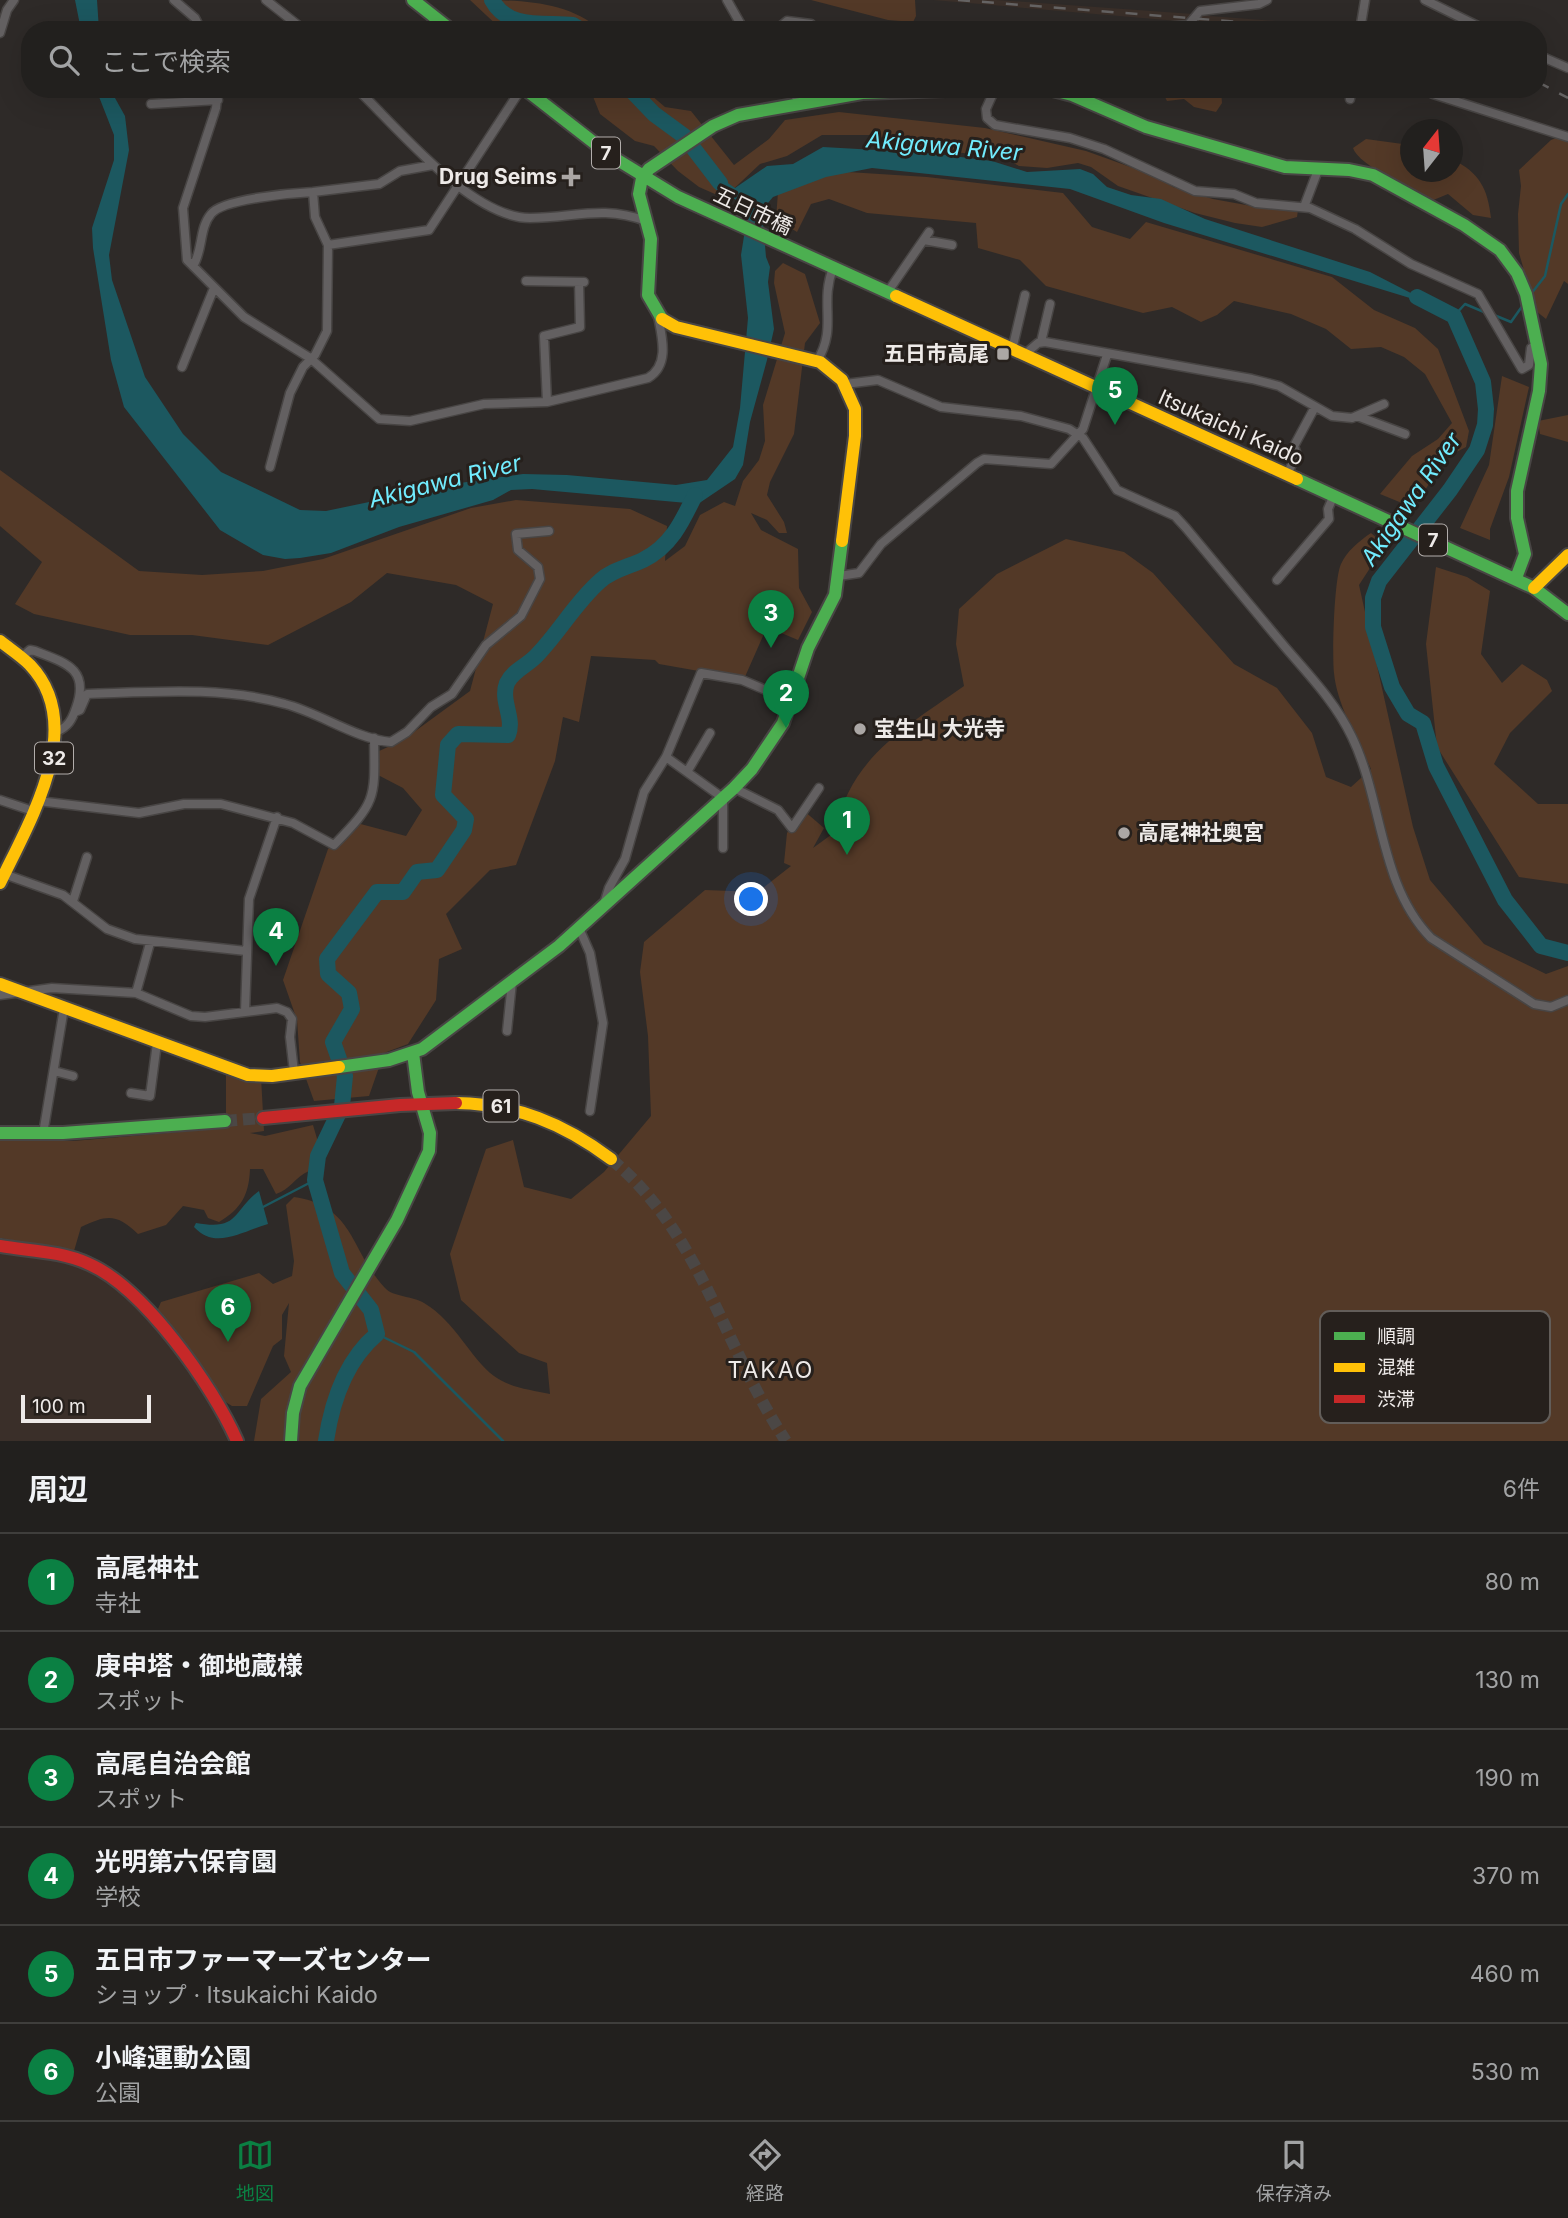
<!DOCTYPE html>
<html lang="ja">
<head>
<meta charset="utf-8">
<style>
  :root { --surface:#22201e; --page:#2a2827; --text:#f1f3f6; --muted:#a2a3a4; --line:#3f3e3c; --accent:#0b8043 }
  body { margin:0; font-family:Inter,"Noto Sans JP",sans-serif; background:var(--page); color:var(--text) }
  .compass { position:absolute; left:1400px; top:119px; width:63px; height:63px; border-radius:50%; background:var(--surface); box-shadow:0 7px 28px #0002; rotate:17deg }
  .scale { position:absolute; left:21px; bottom:18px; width:130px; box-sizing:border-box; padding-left:7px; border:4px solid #eeeae8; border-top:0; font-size:19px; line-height:24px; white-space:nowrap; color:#eeeae8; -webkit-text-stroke:5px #26201c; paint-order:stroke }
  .you { position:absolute; left:752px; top:900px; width:24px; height:24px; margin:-18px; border:5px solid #fff; border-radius:50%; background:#1a73e8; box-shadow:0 0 0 10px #1a73e833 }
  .badge { display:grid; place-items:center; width:46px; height:46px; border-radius:50%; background:var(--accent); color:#fff; font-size:23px; font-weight:700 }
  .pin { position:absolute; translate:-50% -58px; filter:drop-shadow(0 2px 4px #0008) }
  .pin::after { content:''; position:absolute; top:37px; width:24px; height:21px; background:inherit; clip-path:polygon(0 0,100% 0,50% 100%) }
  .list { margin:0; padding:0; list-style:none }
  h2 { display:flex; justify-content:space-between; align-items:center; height:91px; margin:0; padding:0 28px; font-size:30px }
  h2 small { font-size:23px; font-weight:400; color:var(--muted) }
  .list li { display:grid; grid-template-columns:46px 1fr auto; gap:21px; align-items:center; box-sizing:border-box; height:98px; padding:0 28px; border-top:2px solid var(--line) }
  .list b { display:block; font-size:26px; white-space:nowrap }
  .list p { margin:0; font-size:23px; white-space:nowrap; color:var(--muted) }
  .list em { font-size:23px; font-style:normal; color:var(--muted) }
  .icon { flex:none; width:38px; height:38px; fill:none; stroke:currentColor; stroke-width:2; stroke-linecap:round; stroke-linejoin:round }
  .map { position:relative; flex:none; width:1568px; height:1441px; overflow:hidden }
  .search { position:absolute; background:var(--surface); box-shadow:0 7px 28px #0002; left:21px; right:21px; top:21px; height:77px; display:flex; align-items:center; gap:18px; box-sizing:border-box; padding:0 24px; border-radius:28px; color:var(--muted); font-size:26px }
  .sheet { height:679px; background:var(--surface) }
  nav { display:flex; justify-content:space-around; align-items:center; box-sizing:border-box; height:98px; border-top:2px solid var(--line); background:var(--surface); font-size:19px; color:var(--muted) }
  nav a { display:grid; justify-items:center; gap:4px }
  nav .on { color:var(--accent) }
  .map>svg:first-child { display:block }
  .built { fill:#3a2f29 }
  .green { fill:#533927 }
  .water { fill:#1c5860 }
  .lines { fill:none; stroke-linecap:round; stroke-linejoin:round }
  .stream { stroke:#1c5860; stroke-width:2.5 }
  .river { stroke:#1c5860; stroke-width:16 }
  .primary-tunnel { stroke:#4b4745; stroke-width:12; stroke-dasharray:12 6; stroke-linecap:butt }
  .street-casing { stroke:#484544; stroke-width:11 }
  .fast-casing { stroke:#484544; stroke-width:16 }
  .slow-casing { stroke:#484544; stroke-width:16 }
  .jam-casing { stroke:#484544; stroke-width:16 }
  .street { stroke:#636061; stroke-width:8 }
  .fast { stroke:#4caf50; stroke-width:12 }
  .slow { stroke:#ffc107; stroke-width:12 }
  .jam { stroke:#c62828; stroke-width:12 }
  .rail { stroke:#656363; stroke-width:2.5; stroke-dasharray:12 12; stroke-linecap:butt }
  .poi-dot { fill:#aba7a5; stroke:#26201c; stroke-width:2.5 }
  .labels { text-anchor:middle; stroke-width:6; stroke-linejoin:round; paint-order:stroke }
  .shield { fill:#26201c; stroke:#b2adab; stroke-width:2 }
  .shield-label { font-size:19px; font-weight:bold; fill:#eeeae8 }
  .poi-label { font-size:21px; font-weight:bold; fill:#eeeae8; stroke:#26201c; text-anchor:end }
  .street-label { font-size:21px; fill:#eeeae8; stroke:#26201c }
  .water-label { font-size:23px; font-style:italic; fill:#71ecfe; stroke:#26201c }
  .neighbourhood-label { font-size:23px; letter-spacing:2px; fill:#eeeae8; stroke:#26201c }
  .key { fill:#26201c; stroke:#625d59; stroke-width:2 }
  .key-label { font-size:19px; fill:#eeeae8 }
</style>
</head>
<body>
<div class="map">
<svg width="1568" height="1441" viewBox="0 0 1568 1441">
  <rect width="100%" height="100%" fill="#2e2a28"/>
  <!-- built -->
  <path class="built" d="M933,0h64l196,14 -4,8z
    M1197,15l160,12 -1,3h-55l-106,-9z
    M0,1251l67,11 37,13 40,34 74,104 13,28h-231z"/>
  <!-- green -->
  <path class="green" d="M470,0c49,0 96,0 131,30h-99z
    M811,0h104l1,16 -3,6 -25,-2z
    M590,89h54l21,18 26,4 43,54 35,-26 16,-19 54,-8 146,16 101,23 64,23 23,13 40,12 55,10 30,1 -1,7 -35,10 -27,-4 -40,-10 -77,-27 -27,-19 -13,-4 -31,5 -28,-2 -14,-8 -67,-8 -68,-15h-48l-35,21 -27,8 -36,34 -25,-11 -21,-16 -24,-25 -19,-5 -35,-27z
    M1161,89h60l1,14 -6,9 -22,-5 -10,-8 -17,2z
    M1568,133v151l-4,-3 -18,38 -10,-8 -17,-58 -1,-39 3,-28 -2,-16 32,-30z
    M1366,139l44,6v27h42l1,-12c26,12 35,29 38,58l-18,-3 -25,-21 -17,7c-17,-11 -72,-35 -78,-53z
    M832,171l95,6 136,16 29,34 38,12 16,-17 186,55 42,33 41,18 23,21 31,82 -3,16 -21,11 -31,50 -34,-14 32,-38 26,-17 14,-16 -27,-49 -21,-17 -23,-10 -30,2 -25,-20 -35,-15 -57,-13 -17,14 -16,7 -29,-15 -29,6 -97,-27 -26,-26 -42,-12 -2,-25 -109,-10 -38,-14 -18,5 -14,28 -21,-13 2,-27z
    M783,263l22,11 15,49 -15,20 -11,91 -24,48 -3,13 17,27 3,11h-8l-12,-13 -16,-7 10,17 37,19 1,39 13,24 -14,28 -31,-13 -23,52 -85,-15 -4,-4 -64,-4 -12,66 -16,-5 -8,44 -39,104 -26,5 -44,44 16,35 -23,10 -3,41 -28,44 -24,9 -15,43 -55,5 -14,-39 -3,-42 -14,-40 45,-131 25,-27 53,14 16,-26 -19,-22 -25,-13 -1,-23 26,-12 67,-49 23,-87 -37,-19 -69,-12 -36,29 -83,43 -76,-10h-62l-96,-21 -19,-10 27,-42 -42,-36v-56l139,101 63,4 61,-4 60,-12 148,-51 45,-8 114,9 37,17 -2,35 20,-15 15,-31 24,-13 11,4 8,-25 16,-21 6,-19 -2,-36 22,-72 -11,-50 1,-12z
    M1502,376l27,11 -20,90 -19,52v11l-30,-12 29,-63z
    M1568,415v27l-28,-8 -2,-13z
    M1371,533l14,12 -26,40 54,242 17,53 54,64 62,30 22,-8v475h-1314l7,-42 30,-27 -7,-16 5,-53 -7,12v24l-9,7 -26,60h-15l-13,-8 -62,-87 4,-9 98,-29 14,11 19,-8 2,-15 -8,-56 8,-8c61,9 56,54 91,91 8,9 28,8 39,15 32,19 46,55 70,73 16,12 38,14 56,18l-3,-31 -28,-10 -58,-53 -11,-46 36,-105 27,-9 11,47 47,12 33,-27 47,-56 -3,-80 -8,-64 4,-30 61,-52 53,2 33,-26 -7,-3 3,-30 16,-23 21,18 -11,20 22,-16c15,-75 71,-105 129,-146l-8,-42 3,-35 38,-35 69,-35 58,13 29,21 81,91 43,24 35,45 14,44 25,10 20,-18c-13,-29 -34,-64 -37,-96 -2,-19 0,-94 7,-109 6,-13 18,-23 30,-31z
    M1436,567l31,10 23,14 -9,63 21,29 20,-19 25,16 5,11 -42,42 -16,31 44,40h30v80l-49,-7 -82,-130 -11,-103z
    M226,1071l35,6 3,54 -14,2 15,3 48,-11 5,17 -9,29c-14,6 -19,19 -33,23l-13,-25h-13c-1,26 -9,40 -31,53l-11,-4 -4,-8 -21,-4 -17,19 -28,9c-22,-21 -31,-19 -57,-7l-7,24 -74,-13v-98l73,1 153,-13z"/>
  <!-- water -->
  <path class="water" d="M75,0h22l2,30h-18z
    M96,89h14l15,27 4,34 -20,105 3,25 33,97 38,57 38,38 79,38 26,1 134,-28 63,-9 44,1 109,10 31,-5 26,-33 7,-39 8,-90 -7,-63 7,-44c-15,-17 -35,-22 -43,-44l30,21 32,-22 26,-2 30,-17 106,6 63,8 35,11 53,-3 13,5 14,13 24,8 30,4 44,20 165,53 66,34 -272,-83 -94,-34 -198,-21 -46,9 -53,20 -11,13 4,47 4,10 -2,15 6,47 -7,31 -17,62 -7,43 -8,14 -37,25 -166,-15 -21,1 -18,10 -94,27 -68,26 -31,5 -15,1 -22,-4 -43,-25 -96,-123 -13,-47 -18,-112 -1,-20 22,-68v-25z
    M259,1191l9,33c-27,8 -53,26 -74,3l2,-4c44,8 36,-12 63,-32z"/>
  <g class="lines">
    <!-- stream -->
    <path class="stream" d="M1531,294l14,-18 16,-72 7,-10
      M1494,315l17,7 12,-17
      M1454,316l11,-12 19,8
      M263,1207l52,-27
      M377,1334l37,18 89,89"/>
    <!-- river -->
    <path class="river" d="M492,0c16,30 52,22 81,25l8,5
      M630,89l24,25 30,22 36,47
      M1417,297l37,19 29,66 3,27 -1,16 -8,25 -27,40 -71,91 -6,17v29l19,60 16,27 15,9 13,43 69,134 36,46 27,7
      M326,1441c6,-40 19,-80 51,-107l-6,-24 -29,-37 -27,-93 3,-24 24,-50 3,-30 -12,-34 19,-33 -3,-16 -21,-19 -1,-15 50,-67h26l14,-20 20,-2 27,-40 2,-11 -23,-24 5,-50 10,-11 50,1c7,-17 -8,-34 -1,-52 6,-13 22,-18 31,-29 22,-23 38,-52 62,-73 12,-11 28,-14 43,-21 28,-14 39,-38 52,-65"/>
    <!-- primary-tunnel -->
    <path class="primary-tunnel" d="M225,1121l38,-3
      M611,1159c90,74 113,189 175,282"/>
    <!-- street casing -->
    <g class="street-casing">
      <path id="street" d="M174,0l21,18 6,12
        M266,0l38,30
        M727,0l17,30
        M1425,0l61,30
        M776,30l11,-9 24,3 5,6
        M1130,30l58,-5 12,-14 59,-7 8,-4
        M1360,30l5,-30
        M0,33l7,-23 7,-10
        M1538,55l30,13
        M218,89l-2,19 -33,100 4,52 57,57 66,41 69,61 31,2 74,-17 63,-2 101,-24c22,-13 14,-41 10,-62
        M357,89c41,39 114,129 173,129 44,0 72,-13 116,3
        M789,89l12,13
        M995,89l-9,20 1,9 8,7 75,13 34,11 91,42 39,3 22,9 54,5 45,21 56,35 67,30 44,75 7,-4 2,-17 8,-2
        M1434,89l-1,5 135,43
        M1350,99l1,-10
        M151,104l67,-4
        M313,192l66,-8 21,-13 33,-6
        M1304,207l14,-37
        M924,240l28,5
        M328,245l101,-15 92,-141
        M193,266c10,-15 6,-38 18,-52 11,-15 82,-21 102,-22l2,25 13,28 -1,86 -12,24 -12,12 -13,26 -20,74
        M526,281l58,1
        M887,293l42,-61
        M1041,342l9,-38
        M1012,350l13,-55
        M1024,355l14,-12 7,-1 207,37 27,7 53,30 20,2 32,-14
        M817,361c21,-34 2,-56 16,-93
        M182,367l32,-79
        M845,384l33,-4 63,27 80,9 48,13 14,9 34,52 58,26 11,12c33,40 66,79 99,119 24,28 51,56 67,90 31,64 27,148 79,201l103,66 17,3 17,-7
        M547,402l-3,-66 36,-9 -1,-45
        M1357,416l48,18
        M1287,474l10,-19 -3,-9 21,-39
        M839,576l20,-3 22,-29 96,-81 7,-4 67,5 32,-35 24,-74
        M1277,580l52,-61 -1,-10 6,-14
        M22,657l8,-7 5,1c31,12 55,18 41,57 -4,12 -8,19 -20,24
        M75,712l5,-2 7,-16c65,-2 135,-8 198,10 35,9 71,35 106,38l16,-10 24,-25 21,-13 34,-49 35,-29 19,-37 -2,-12 -20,-17 -2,-16 33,-3
        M666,757l57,41v50
        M687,772l23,-39
        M734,788l44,22 14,18 27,-40
        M0,800l33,11
        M38,801l101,12 45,-9h37l72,19 41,22c43,-44 41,-46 40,-107
        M4,874l59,21 44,34 28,10 111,12
        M73,901l14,-44
        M604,904l5,-16 16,-29 19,-67 22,-35 35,-84 41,7 33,14 4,-9 16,5
        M579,928l11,25 13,70 -13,88
        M136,993l14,-50
        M0,995l52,-7 84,5 55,23 14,1 72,-9 10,4 5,7 -2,18 4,35
        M245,1012l4,-113 28,-82
        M507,1031l5,-49
        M54,1071l19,5
        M131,1093l19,3 7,-53
        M43,1134l21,-126"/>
    </g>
    <!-- fast casing -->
    <g class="fast-casing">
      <path id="fast" d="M413,0l38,30
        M525,89l86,67 67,41 218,99
        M1049,89l23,6 74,32 139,40 64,3 24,5 91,50 36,25 17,23 9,21 15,70 -2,27 -22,100v27l8,36 -9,24
        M662,319l-14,-24 3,-56 -12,-45 3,-16 7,-9 64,-43 25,-11 124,-22 111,-4
        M1297,479l237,109 34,26
        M339,1067l50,-7 33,-11 137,-103 175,-158 18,-19 31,-46 25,-75 27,-53 7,-54
        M0,1133h63l162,-12
        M291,1441l2,-28 7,-27 97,-166 32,-69 1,-18 -12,-41 -5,-39"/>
    </g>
    <!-- slow casing -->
    <g class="slow-casing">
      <path id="slow" d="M896,296l401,183
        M662,319l14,8 144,35 22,18 13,29v27l-13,105
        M1534,588l34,-33
        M0,641c10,8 21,15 30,24 58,61 -1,157 -30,218
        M0,984l248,91 24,1 67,-9
        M456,1103c60,1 107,20 155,56"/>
    </g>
    <!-- jam casing -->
    <g class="jam-casing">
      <path id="jam" d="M263,1118l137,-13 56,-2
        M0,1246c29,5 61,5 89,18 55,24 124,122 148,177"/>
    </g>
    <!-- street -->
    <use href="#street" class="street"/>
    <!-- fast -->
    <use href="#fast" class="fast"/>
    <!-- slow -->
    <use href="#slow" class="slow"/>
    <!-- jam -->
    <use href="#jam" class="jam"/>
    <!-- rail -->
    <path class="rail" d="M958,0l384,30
      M1538,82l30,16"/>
  </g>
  <!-- markers -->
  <g class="poi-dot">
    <path d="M567.5 166.5h7v7h7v7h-7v7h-7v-7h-7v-7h7z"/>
    <rect x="996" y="347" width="14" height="14" rx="3.5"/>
    <circle cx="860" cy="729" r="7"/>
    <circle cx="1124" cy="833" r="7"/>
  </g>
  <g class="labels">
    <!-- shield labels -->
    <g class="shield">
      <rect x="592" y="137.5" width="28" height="31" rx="5"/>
      <rect x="1419" y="524.5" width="28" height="31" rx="5"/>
      <rect x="35" y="742.5" width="38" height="31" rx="5"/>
      <rect x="483.5" y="1090.5" width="35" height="31" rx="5"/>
    </g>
    <g class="shield-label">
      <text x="606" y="160">7</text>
      <text x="1433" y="547">7</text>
      <text x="54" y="765">32</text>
      <text x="501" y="1113">61</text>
    </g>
    <!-- poi labels -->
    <g class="poi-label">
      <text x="557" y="184">Drug Seims</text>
      <text x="989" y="361">五日市高尾</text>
      <text x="874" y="736" text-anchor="start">宝生山 大光寺</text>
      <text x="1138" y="840" text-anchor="start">高尾神社奥宮</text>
    </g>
    <!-- street labels -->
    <g class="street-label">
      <text transform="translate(753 211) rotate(25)" y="7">五日市橋</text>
      <text transform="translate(1231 428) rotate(24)" y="7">Itsukaichi Kaido</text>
    </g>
    <!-- water labels -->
    <g class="water-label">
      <text transform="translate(944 146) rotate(5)" y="8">Akigawa River</text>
      <text transform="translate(445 481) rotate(-14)" y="8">Akigawa River</text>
      <text transform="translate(1411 499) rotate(-55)" y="8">Akigawa River</text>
    </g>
    <!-- neighbourhood labels -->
    <g class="neighbourhood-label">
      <text x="771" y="1378">TAKAO</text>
    </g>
  </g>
  <!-- legend -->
  <rect x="1320" y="1311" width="230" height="112" rx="10" class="key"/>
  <rect x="1334" y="1332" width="31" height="8" fill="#4caf50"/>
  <rect x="1334" y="1363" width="31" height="9" fill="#ffc107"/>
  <rect x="1334" y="1395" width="31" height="8" fill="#c62828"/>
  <g class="key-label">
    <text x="1377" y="1343">順調</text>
    <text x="1377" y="1374">混雑</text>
    <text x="1377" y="1406">渋滞</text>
  </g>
</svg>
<svg class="compass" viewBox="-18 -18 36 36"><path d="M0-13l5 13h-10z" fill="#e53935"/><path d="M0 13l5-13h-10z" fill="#a2a3a4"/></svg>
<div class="scale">100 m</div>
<div class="you"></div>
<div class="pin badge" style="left:847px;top:855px">1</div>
<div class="pin badge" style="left:786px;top:728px">2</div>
<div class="pin badge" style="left:771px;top:648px">3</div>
<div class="pin badge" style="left:276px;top:966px">4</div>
<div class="pin badge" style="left:1115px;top:425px">5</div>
<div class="pin badge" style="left:228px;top:1342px">6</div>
<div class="search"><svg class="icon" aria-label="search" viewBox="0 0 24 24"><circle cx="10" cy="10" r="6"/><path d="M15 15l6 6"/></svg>ここで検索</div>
</div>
<section class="sheet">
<h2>周辺<small>6件</small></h2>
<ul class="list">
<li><span class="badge">1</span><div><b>高尾神社</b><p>寺社</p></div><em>80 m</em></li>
<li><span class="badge">2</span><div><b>庚申塔・御地蔵様</b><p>スポット</p></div><em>130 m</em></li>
<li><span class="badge">3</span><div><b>高尾自治会館</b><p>スポット</p></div><em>190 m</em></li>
<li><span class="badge">4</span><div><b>光明第六保育園</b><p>学校</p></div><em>370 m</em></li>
<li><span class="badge">5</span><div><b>五日市ファーマーズセンター</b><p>ショップ · Itsukaichi Kaido</p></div><em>460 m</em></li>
<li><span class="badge">6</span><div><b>小峰運動公園</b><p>公園</p></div><em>530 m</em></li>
</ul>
</section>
<nav>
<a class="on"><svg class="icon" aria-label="map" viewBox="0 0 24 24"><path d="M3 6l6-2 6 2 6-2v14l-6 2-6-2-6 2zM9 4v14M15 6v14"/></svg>地図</a>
<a><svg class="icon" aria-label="directions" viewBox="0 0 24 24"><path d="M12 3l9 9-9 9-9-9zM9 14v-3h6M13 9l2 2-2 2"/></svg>経路</a>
<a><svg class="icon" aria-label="saved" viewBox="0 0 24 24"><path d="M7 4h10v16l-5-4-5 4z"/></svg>保存済み</a>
</nav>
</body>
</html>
